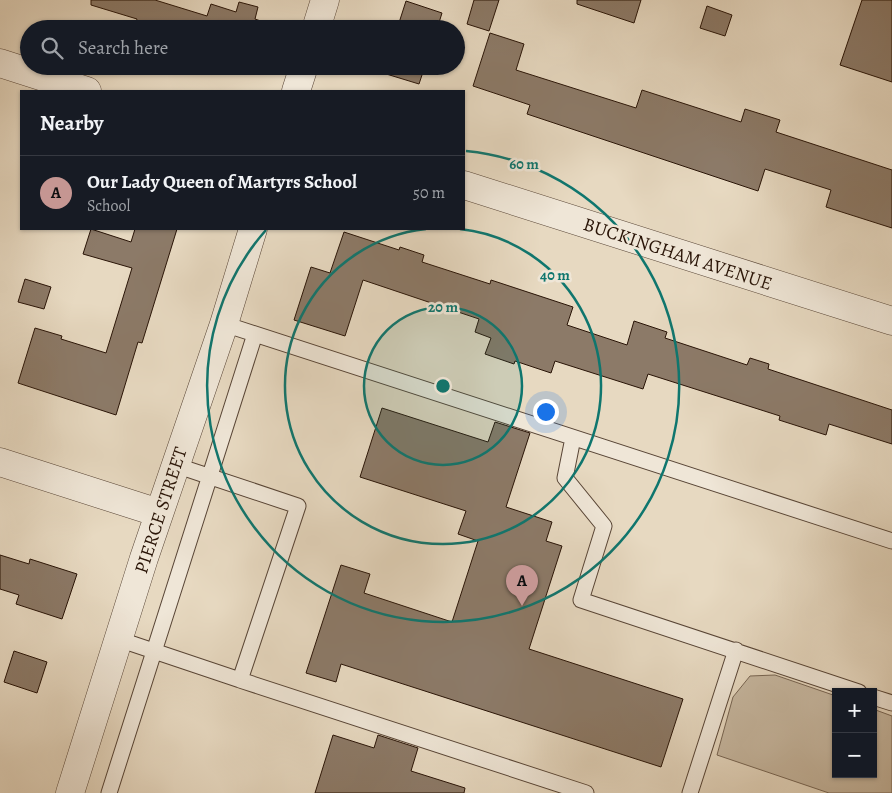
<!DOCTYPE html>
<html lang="en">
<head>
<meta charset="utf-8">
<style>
  :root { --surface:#171b24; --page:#20242c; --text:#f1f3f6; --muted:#9ea1a6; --line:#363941; --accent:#c59692 }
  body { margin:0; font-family:Alegreya,serif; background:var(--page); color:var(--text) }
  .controls { position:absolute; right:15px; bottom:15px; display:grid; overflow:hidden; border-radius:0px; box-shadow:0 1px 4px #0004 }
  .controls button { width:45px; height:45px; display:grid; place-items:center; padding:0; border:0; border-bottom:1px solid var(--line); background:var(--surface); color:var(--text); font:25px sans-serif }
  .you { position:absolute; left:545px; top:411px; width:18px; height:18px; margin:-12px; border:4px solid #fff; border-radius:50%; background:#1a73e8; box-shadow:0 0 0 8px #1a73e833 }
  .badge { display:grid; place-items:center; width:32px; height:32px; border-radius:50%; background:var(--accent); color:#111; font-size:16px; font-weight:700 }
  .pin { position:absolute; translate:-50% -41px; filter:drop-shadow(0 1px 2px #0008) }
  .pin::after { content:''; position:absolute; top:26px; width:18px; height:15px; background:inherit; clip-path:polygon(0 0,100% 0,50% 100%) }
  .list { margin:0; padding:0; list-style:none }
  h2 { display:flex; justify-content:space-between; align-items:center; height:65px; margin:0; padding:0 20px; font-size:21px }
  h2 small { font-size:16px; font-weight:400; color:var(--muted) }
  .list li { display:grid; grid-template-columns:32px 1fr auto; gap:15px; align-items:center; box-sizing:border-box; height:75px; padding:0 20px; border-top:1px solid var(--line) }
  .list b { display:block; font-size:19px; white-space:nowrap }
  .list p { margin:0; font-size:16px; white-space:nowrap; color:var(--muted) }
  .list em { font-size:16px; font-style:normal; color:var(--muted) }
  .icon { flex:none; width:28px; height:28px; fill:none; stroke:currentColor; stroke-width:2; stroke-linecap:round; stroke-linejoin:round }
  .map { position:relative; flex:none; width:892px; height:793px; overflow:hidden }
  .search { position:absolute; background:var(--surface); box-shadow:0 1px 4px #0004; left:20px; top:20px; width:445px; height:55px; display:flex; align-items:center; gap:12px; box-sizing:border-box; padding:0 18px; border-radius:28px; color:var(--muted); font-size:19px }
  .panel { position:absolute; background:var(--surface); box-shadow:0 1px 4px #0004; left:20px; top:90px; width:445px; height:140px; border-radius:0px }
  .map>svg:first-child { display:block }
  .green { fill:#c7b8a1; stroke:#786654 }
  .building { fill:#8c7a68; stroke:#291407 }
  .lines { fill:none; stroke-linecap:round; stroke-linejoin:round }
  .service-casing { stroke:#584536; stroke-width:17 }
  .minor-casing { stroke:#584536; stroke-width:29 }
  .service { stroke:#efe6d7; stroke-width:15 }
  .minor { stroke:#efe6d7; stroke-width:28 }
  .ring { fill:none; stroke:#0f766e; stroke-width:2.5 }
  .labels { text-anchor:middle; stroke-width:5; stroke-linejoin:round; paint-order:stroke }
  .street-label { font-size:19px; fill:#291407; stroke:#efe6d7 }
  .centre { fill:#0f766e; stroke:#efe6d7; stroke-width:2.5 }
  .ring-label { font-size:15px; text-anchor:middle; font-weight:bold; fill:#0f766e; stroke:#efe6d7; stroke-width:5; stroke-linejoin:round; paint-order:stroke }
</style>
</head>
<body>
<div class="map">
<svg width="892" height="793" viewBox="0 0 892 793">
  <rect width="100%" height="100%" fill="#e7d9c1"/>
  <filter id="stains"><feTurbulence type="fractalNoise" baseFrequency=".004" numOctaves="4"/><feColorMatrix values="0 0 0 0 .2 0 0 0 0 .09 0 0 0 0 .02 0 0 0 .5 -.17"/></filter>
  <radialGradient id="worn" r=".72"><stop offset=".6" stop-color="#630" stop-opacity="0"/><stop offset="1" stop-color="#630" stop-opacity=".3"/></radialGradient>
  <!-- green -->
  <path class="green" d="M775,675l61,21v78h37v-65l19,7v77h-63l-112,-38 16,-58 17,-21z"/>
  <!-- building -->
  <path class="building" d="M91,0h64l52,16 4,-12 25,8 3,-10 19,5 -3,12 17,6v4h-138l3,-10 -46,-14z
    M474,0h25l-10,31 -22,-7z
    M577,0h64l-7,23 -57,-19z
    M862,0h30v82l-52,-17z
    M406,1l36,12 -5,16h-40z
    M707,6l25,9 -7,21 -25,-8z
    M490,33l34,11 -8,26 120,38 6,-18 99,32 4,-13 35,11 -4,12 116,38v58l-66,-21 5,-17 -66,-21 -7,22 -231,-77 3,-9 -57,-19z
    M385,66h40l-6,18 -36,-11z
    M91,229l40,13 4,-13h42l-35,114 -4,-1 -22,73 -98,-32 17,-55 27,8 -1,3 45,14 26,-85 -49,-14z
    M344,232l55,18 1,-3 24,8 -2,7 68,22 1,-4 82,27 -6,18 60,20 7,-24 33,11 -2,6 82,27 3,-7 19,6 -1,5 124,41v34l-63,-20 -3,11 -47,-15 1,-4 -132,-42 -5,15 -88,-28 -4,12 -36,-12 -1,3 -29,-10 6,-16 -16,-6 4,-13 -116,-39 -18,56 -51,-16 17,-53 19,6z
    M25,279l26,8 -7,22 -26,-7z
    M382,408l106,34 7,-20 35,11 -24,74 46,15 -6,19 16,5 -33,103 154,50 -22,68 -320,-103 -5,18 -30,-9 35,-108 29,9 -6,19 88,29 26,-81 -20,-7 8,-23 -106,-34z
    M0,555l29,9 1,-5 47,15 -15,45 -46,-15 3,-9 -19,-6z
    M14,651l33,11 -10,31 -33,-11z
    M333,735l41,13 4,-13 40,13 -7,23 54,17 -1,5h-149z"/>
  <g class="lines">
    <!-- service casing -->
    <g class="service-casing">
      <path id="service" d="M224,324l668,217
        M573,438l-8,40 39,48 -23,74 278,92
        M118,639l122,41 58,-174 -123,-41
        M240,680l346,113
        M873,697l19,6
        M109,793l146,-459
        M690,793l46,-143"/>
    </g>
    <!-- minor casing -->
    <g class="minor-casing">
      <path id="minor" d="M316,29l9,-29
        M0,63l87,28
        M296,91l8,-25
        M464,185l428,136
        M0,462l159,51
        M70,793l74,-235 80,-234 29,-95"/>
    </g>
    <!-- service -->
    <use href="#service" class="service"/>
    <!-- minor -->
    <use href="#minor" class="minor"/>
  </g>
  <!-- distance rings -->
  <circle cx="443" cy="386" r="79" fill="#0f766e" fill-opacity=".12"/>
  <g class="ring">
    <circle cx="443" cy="386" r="79"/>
    <path d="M460 229A158 158 0 1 1 426 229"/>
    <path d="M466 151A236 236 0 1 1 266 230"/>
  </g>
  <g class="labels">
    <!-- street labels -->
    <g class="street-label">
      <text transform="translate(678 253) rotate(18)" y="7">BUCKINGHAM AVENUE</text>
      <text transform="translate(160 510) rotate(-72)" y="7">PIERCE STREET</text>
    </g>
  </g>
  <circle cx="443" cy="386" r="8" class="centre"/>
  <g class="ring-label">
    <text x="524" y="169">60 m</text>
    <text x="555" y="280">40 m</text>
    <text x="443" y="312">20 m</text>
  </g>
  <rect width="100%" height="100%" filter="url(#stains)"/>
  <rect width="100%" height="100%" fill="url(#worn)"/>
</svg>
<div class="controls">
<button>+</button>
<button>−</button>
</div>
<div class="you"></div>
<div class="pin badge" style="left:522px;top:606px">A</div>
<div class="search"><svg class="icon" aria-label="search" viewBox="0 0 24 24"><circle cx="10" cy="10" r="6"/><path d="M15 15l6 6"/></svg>Search here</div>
<section class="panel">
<h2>Nearby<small></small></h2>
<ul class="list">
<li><span class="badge">A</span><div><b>Our Lady Queen of Martyrs School</b><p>School</p></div><em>50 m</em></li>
</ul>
</section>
</div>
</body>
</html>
